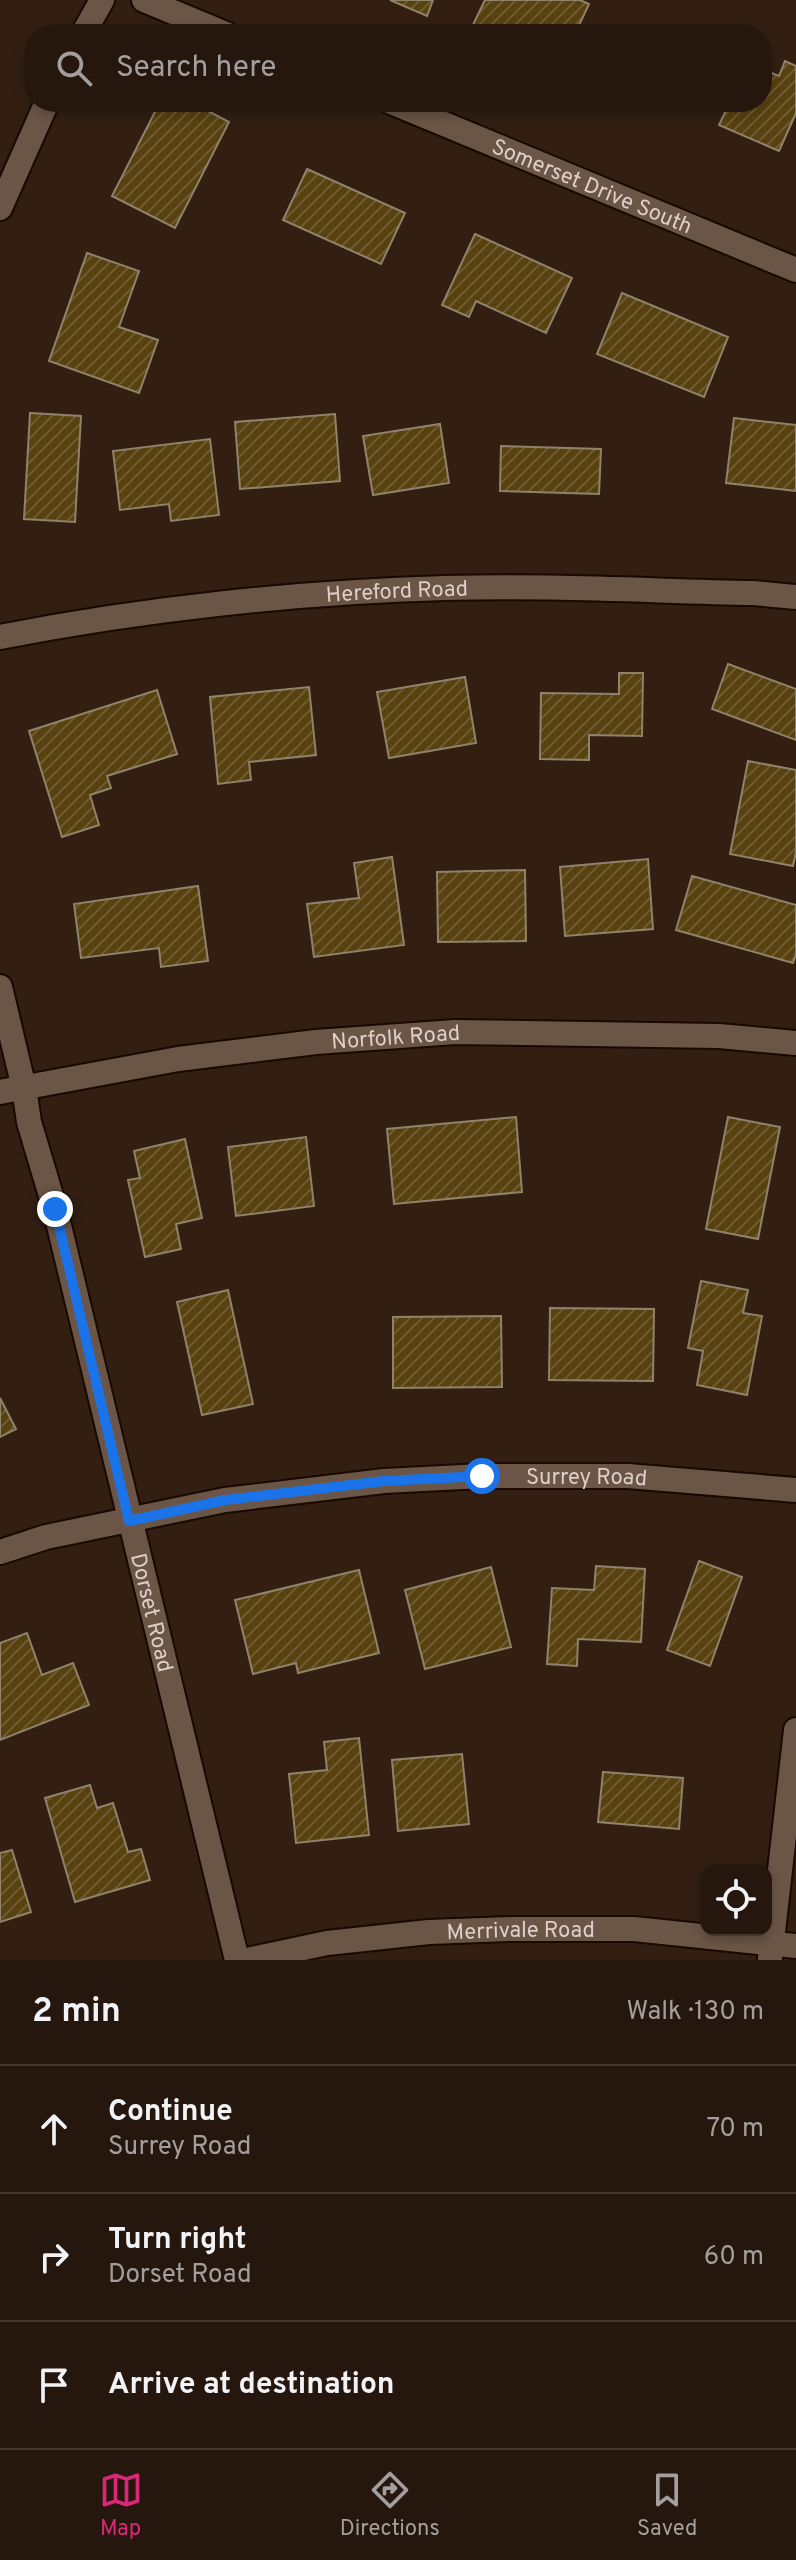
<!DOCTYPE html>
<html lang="en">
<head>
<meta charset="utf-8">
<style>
  :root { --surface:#26170e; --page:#32241c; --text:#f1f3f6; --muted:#a49f9e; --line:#42362e; --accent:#db2777 }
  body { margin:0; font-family:Overpass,sans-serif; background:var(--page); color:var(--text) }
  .controls { position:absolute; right:24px; bottom:24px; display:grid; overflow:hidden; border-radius:16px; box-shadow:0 4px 12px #0003 }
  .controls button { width:72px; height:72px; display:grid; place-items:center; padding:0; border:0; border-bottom:2px solid var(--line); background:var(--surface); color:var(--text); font:40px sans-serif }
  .stop { position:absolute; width:24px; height:24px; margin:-18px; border:6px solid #1a73e8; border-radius:50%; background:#fff }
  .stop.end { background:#1a73e8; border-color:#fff; box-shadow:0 2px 8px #0008 }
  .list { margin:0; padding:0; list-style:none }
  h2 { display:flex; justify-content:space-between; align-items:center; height:104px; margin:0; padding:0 32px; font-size:34px }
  h2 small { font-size:26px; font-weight:400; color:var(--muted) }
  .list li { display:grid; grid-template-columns:52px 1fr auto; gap:24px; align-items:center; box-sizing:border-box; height:128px; padding:0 32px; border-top:2px solid var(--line) }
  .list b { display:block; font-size:30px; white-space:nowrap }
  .list p { margin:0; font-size:26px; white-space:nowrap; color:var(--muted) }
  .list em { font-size:26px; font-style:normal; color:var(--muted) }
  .icon { flex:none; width:44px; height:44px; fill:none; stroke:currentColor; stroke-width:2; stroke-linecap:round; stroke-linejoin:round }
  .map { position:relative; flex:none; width:796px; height:1960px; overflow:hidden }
  .search { position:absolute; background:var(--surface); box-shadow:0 4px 12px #0003; left:24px; right:24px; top:24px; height:88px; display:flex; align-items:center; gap:20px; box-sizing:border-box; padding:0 28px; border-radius:32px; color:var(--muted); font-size:30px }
  .sheet { height:488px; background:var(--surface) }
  nav { display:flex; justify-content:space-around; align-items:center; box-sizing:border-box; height:112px; border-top:2px solid var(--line); background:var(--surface); font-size:22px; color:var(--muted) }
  nav a { display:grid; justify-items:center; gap:4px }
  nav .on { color:var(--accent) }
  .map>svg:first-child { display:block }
  .building { fill:url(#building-hatch); stroke:#8f836b; stroke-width:2 }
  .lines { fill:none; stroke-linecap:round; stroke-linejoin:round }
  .minor-casing { stroke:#190901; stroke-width:28 }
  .minor { stroke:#6b5547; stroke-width:24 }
  .route { stroke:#1a73e8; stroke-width:10 }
  .labels { text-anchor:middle; stroke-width:6; stroke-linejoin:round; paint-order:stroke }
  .street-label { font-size:22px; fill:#dcd0c7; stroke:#140b06 }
</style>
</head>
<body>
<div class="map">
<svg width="796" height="1960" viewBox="0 0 796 1960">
  <defs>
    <pattern id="building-hatch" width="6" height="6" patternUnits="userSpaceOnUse" patternTransform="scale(2)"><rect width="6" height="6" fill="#57410e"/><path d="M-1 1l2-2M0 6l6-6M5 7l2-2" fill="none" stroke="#6f5b30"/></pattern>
  </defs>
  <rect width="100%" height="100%" fill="#321f12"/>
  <!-- building -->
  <path class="building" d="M390,0h43l-6,16z
    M485,0h95l9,4 -14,30h-98l-7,-3z
    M785,61l11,5v47l-17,38 -60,-26 11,-23h32v-33l17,7z
    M160,102h31l38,20 -54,106 -63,-32z
    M307,169l98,44 -24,51 -98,-44z
    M475,234l97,44 -26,55 -70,-32 -7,16 -27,-12z
    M87,253l52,18 -20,56 39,13 -19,53 -90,-32z
    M622,293l106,44 -24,60 -107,-43z
    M30,413l51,3 -6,106 -51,-3z
    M335,414l5,67 -100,8 -5,-67z
    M734,418l62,7v66l-70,-8z
    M440,424l9,59 -76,12 -10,-59z
    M210,439l9,76 -48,6 -2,-17 -49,6 -7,-59z
    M501,446l100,3 -2,45 -99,-3z
    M728,664l68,25v51l-84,-31z
    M619,673h24l-1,63 -53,-1v25l-49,-1 1,-66 78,1z
    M465,677l11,66 -87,15 -12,-66z
    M309,687l7,68 -67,7 2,18 -33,4 -8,-87z
    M157,690l20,64 -70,22 4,12 -21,7 9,30 -37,12 -33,-106z
    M748,761l48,9v82l-3,14 -63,-12z
    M392,857l12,88 -90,12 -7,-53 52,-6 -5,-35z
    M648,859l5,70 -88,7 -5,-69z
    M525,870l1,71 -88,1 -1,-70z
    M692,876l104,29v49l-3,9 -117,-33z
    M198,886l10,75 -47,6 -2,-19 -78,10 -7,-54z
    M516,1117l6,75 -128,12 -7,-75z
    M728,1117l52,10 -22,112 -52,-10z
    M306,1137l8,69 -78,10 -8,-69z
    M185,1139l17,79 -26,6 5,25 -36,8 -17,-77 12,-2 -6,-27z
    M701,1281l47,9 -5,23 19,3 -15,79 -50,-10 6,-34 -15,-3z
    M228,1290l25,114 -51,11 -25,-113z
    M550,1308l104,1 -1,72 -104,-1z
    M501,1316l1,71 -109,1v-71z
    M0,1398l16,31 -16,8z
    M699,1561l43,16 -32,89 -43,-16z
    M596,1566l49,3 -4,73 -63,-3 -1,27 -30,-2 5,-76 42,2z
    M491,1567l20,80 -86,22 -20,-79z
    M359,1570l20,83 -81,20 -2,-10 -43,11 -18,-74z
    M27,1633l15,42 31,-12 16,42 -89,35v-97z
    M359,1738l10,97 -73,8 -7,-69 38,-4 -3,-28z
    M462,1754l7,70 -71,7 -6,-71z
    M603,1772l80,6 -4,51 -81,-7z
    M90,1785l7,23 16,-5 15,49 13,-3 9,31 -75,22 -30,-104z
    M12,1850l19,62 -31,10v-69z"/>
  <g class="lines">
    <!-- minor casing -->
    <g class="minor-casing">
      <g id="minor">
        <path d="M144,0l82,34"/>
        <path d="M83,34l19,-34"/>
        <path id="s1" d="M391,102l405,168"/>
        <path d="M0,208l47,-106"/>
        <path id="s2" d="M0,637c142,-28 300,-45 445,-49 102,-3 206,3 308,5l43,4"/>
        <path id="s3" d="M0,987l24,101 5,34 26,87 182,751"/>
        <path id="s4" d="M0,1092l178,-33 138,-17 139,-10 264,4 77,7"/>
        <path id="s5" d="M0,1552l46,-15 179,-37 159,-19 98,-5h146l168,14"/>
        <path d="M770,1958l26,-228"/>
        <path id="s6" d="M247,1960l80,-17 102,-11 80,-3h125l162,17"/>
      </g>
    </g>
    <!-- minor -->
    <use href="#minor" class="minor"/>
  </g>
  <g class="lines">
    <!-- route -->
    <path class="route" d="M55,1209l74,312 96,-21 159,-19 98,-5"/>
  </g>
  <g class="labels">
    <!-- street labels -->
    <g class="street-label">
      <text dy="8" stroke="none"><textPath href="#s1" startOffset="218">Somerset Drive South</textPath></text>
      <text dy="8" stroke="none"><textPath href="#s2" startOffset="400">Hereford Road</textPath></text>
      <text dy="8" stroke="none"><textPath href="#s4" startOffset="400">Norfolk Road</textPath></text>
      <text dy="8" stroke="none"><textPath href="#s5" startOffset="594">Surrey Road</textPath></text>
      <text dy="8" stroke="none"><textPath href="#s3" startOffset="644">Dorset Road</textPath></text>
      <text dy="8" stroke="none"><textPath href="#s6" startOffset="276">Merrivale Road</textPath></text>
    </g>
  </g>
</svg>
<div class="controls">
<button><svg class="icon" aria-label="locate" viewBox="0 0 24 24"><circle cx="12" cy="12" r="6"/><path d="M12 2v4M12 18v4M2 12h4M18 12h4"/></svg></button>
</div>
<div class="stop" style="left:482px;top:1476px"></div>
<div class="stop end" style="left:55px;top:1209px"></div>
<div class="search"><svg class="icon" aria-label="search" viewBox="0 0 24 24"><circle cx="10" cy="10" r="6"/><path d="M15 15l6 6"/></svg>Search here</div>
</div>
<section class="sheet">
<h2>2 min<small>Walk · 130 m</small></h2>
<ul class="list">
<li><svg class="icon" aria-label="ahead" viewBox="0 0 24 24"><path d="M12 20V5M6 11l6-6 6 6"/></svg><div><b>Continue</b><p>Surrey Road</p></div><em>70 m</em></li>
<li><svg class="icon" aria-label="right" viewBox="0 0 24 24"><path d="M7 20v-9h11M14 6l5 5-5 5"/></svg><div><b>Turn right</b><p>Dorset Road</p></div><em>60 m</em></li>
<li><svg class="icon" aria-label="arrive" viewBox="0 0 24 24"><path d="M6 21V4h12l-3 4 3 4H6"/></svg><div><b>Arrive at destination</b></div></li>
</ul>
</section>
<nav>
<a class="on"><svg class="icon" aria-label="map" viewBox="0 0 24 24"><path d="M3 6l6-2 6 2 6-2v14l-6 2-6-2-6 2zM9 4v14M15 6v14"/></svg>Map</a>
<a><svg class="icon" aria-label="directions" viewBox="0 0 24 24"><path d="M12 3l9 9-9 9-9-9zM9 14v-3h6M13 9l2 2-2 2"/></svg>Directions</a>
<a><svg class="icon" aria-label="saved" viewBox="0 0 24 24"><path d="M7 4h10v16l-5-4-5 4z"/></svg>Saved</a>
</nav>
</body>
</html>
